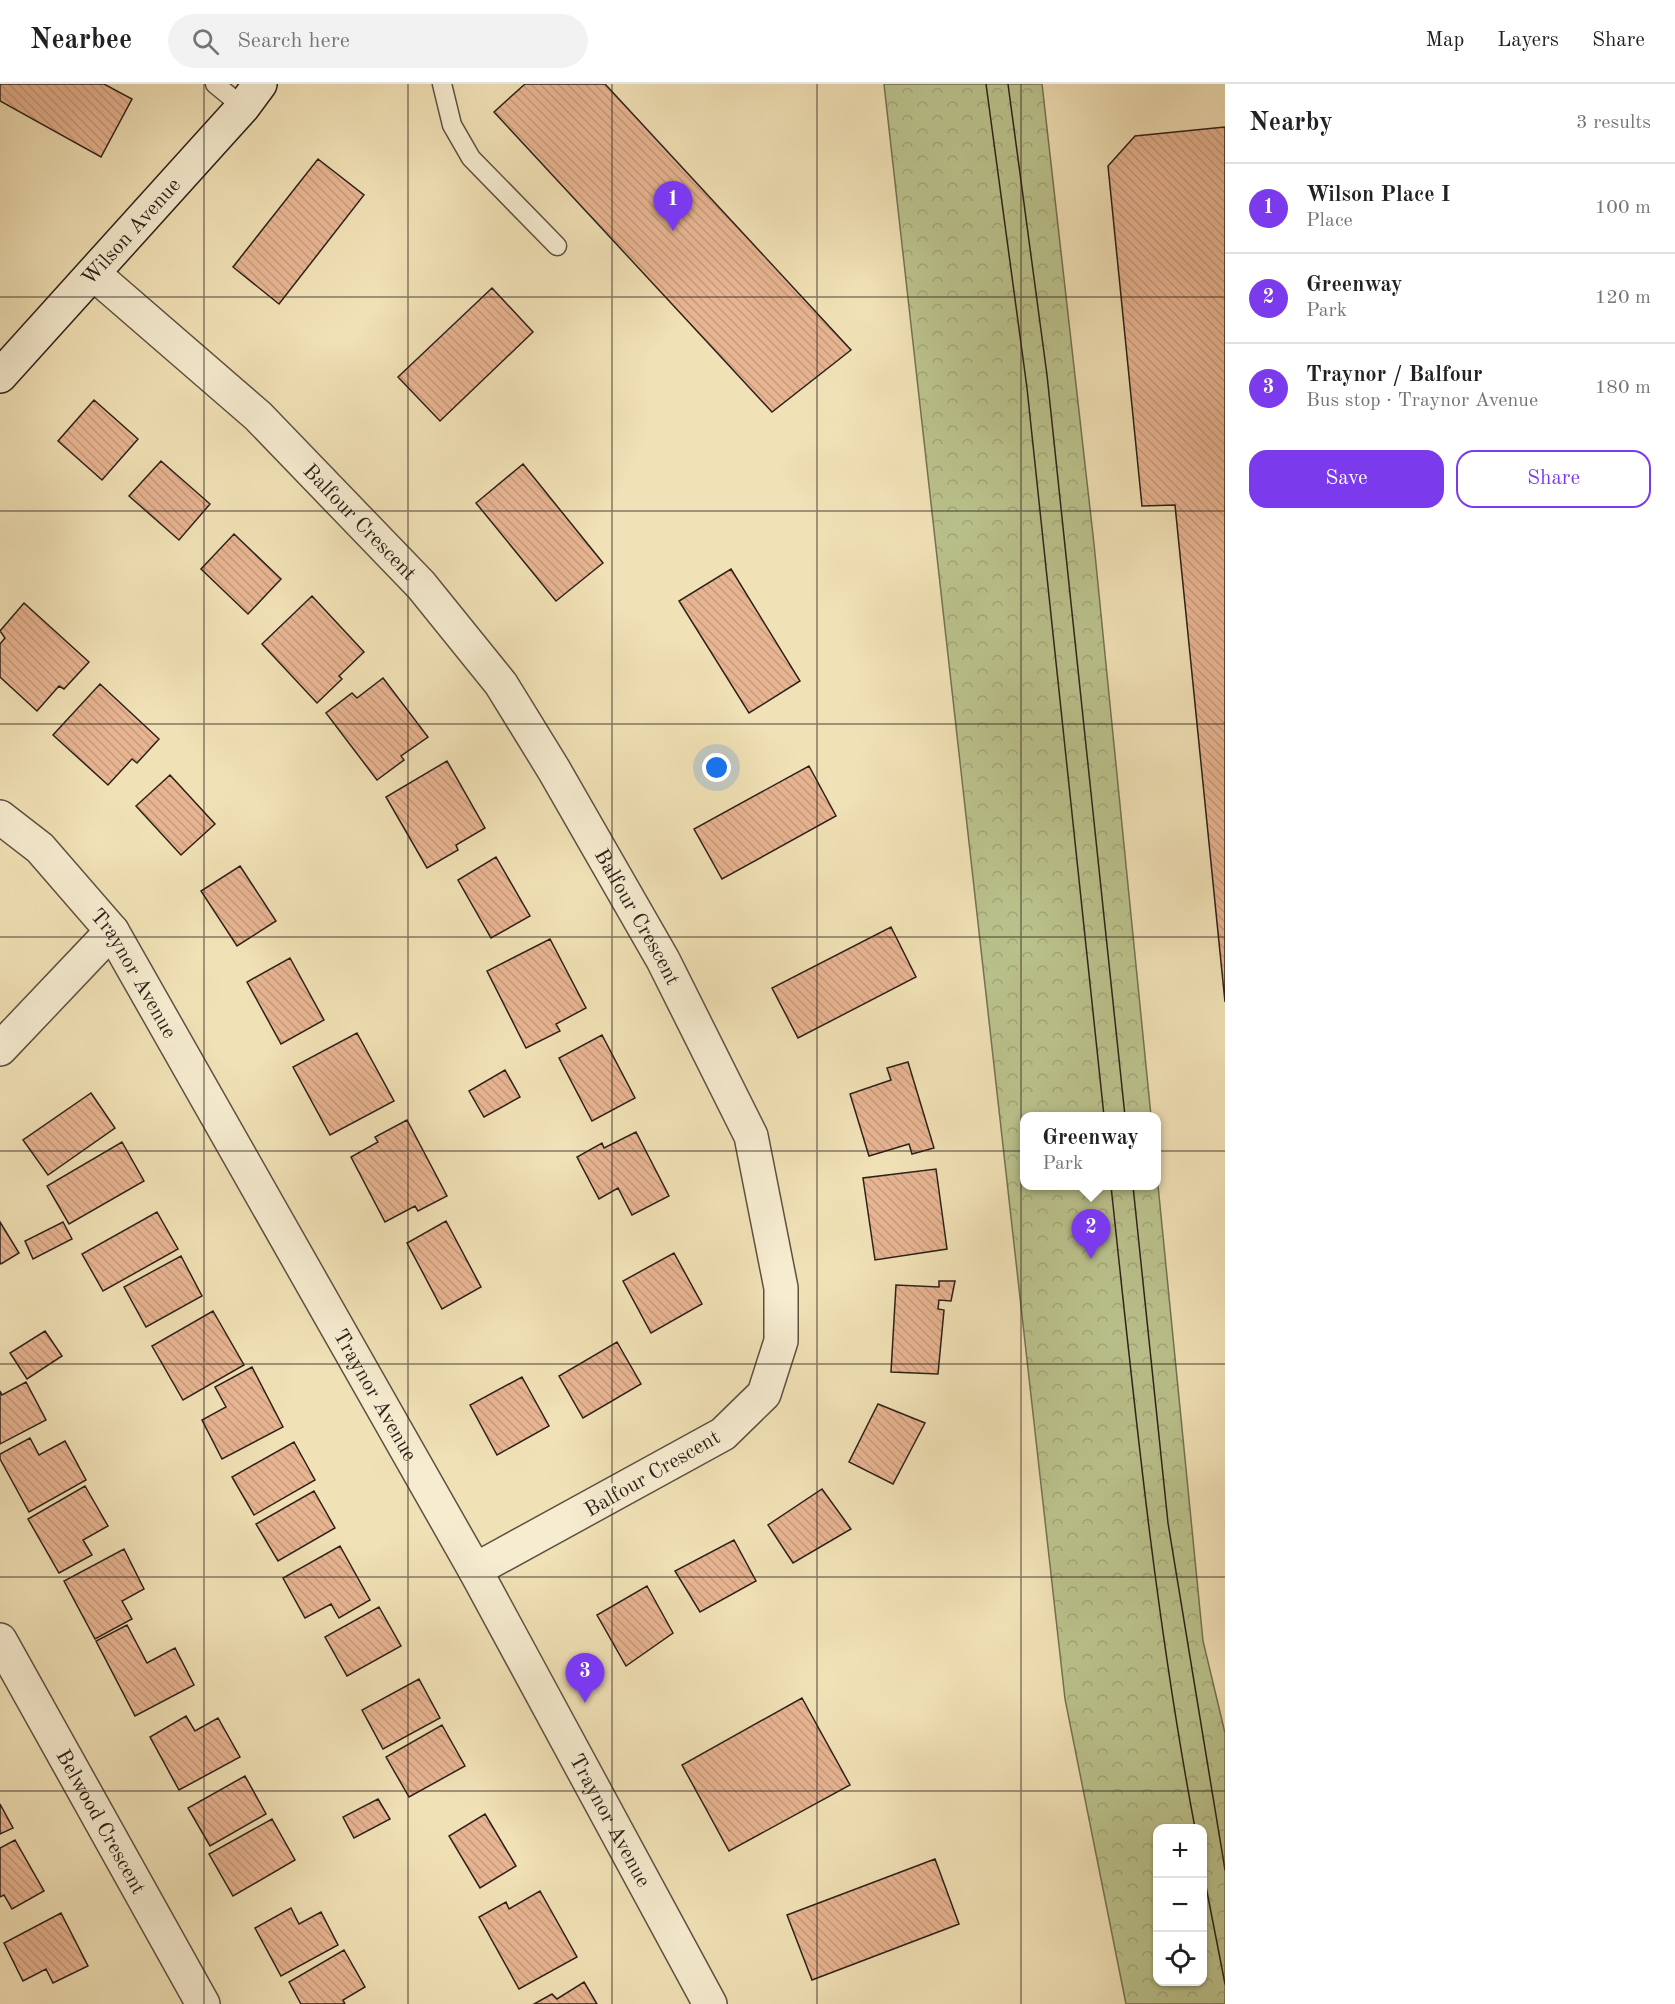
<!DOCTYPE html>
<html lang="en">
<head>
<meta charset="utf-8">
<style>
  :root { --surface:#fff; --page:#f2f2f2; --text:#202124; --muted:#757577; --line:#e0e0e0; --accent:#7c3aed }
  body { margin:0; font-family:"Old Standard TT",serif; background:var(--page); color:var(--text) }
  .controls { position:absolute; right:18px; bottom:18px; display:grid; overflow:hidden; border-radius:12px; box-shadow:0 2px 4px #0004 }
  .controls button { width:54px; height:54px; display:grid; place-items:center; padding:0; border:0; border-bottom:2px solid var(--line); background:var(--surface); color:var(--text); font:30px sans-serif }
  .you { position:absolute; left:717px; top:684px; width:21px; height:21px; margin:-15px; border:4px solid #fff; border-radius:50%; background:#1a73e8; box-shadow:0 0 0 9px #1a73e833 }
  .badge { display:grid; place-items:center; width:39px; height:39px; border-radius:50%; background:var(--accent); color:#fff; font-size:20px; font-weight:700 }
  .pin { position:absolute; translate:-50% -50px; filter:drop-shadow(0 2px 3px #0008) }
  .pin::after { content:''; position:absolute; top:32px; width:21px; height:18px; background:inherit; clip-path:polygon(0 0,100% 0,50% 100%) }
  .popup { position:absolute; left:1020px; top:1028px; width:141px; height:78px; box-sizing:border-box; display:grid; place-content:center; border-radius:12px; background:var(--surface); filter:drop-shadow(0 2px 4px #0005); font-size:20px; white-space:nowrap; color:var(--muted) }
  .popup b { font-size:22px; color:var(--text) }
  .popup::after { content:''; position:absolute; left:50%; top:100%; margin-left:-12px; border:12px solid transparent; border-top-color:var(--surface) }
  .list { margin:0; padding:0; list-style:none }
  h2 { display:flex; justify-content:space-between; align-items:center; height:78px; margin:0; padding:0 24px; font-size:26px }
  h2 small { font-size:20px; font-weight:400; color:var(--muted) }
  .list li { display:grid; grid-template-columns:39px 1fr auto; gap:18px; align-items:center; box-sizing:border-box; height:90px; padding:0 24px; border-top:2px solid var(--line) }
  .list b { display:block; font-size:22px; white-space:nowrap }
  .list p { margin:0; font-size:20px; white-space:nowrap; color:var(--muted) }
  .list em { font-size:20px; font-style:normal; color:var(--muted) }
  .actions { display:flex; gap:12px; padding:18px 24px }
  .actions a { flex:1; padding:14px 0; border:2px solid var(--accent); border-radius:18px; text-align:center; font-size:21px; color:var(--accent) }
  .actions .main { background:var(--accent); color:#fff }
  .icon { flex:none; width:33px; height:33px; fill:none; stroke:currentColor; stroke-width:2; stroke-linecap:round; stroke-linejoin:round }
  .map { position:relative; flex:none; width:1225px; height:1920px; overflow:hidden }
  header { display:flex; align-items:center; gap:36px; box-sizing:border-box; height:84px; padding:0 30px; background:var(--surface); border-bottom:2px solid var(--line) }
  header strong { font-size:28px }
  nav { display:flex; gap:33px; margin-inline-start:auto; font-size:21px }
  .search { width:420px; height:54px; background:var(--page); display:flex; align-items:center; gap:15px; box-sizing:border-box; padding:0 21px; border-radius:33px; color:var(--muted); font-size:22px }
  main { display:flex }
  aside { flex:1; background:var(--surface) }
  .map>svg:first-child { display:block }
  .park { fill:url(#park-crowns); stroke:#747254; stroke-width:1.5; fill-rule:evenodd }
  .building { fill:url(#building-back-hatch); stroke:#2d211a; stroke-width:1.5 }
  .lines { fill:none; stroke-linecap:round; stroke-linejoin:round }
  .lane-casing { stroke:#5e5141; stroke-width:21 }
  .street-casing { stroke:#5e5141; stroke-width:36 }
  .secondary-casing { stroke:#2d211a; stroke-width:36 }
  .lane { stroke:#f6ecd0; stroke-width:18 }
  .street { stroke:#f6ecd0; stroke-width:33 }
  .secondary { stroke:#f6ecd0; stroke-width:33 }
  .tram { stroke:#2d211a; stroke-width:1.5 }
  .grid { fill:none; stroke:#2d211a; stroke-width:1.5; stroke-opacity:0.55 }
  .labels { text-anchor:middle; stroke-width:6; stroke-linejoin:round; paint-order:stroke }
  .street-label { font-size:21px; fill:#2d211a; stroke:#f6ecd0 }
</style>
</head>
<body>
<header>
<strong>Nearbee</strong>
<div class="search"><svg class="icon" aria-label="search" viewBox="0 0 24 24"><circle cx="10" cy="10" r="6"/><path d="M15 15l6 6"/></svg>Search here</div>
<nav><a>Map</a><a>Layers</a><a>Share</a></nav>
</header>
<main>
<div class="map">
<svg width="1225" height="1920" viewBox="0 0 1225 1920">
  <defs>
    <pattern id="park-crowns" width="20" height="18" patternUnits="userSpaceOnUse" patternTransform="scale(1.5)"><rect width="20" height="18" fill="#bbc38d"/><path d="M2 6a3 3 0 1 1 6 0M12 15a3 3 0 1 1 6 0" fill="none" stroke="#a1a779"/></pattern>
    <pattern id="building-back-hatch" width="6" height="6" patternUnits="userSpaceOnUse" patternTransform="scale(1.5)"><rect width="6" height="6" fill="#e8b592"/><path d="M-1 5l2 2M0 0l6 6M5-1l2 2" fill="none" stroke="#c79b7d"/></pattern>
  </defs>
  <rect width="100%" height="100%" fill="#f1e1b6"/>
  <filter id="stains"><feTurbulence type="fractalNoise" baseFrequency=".00333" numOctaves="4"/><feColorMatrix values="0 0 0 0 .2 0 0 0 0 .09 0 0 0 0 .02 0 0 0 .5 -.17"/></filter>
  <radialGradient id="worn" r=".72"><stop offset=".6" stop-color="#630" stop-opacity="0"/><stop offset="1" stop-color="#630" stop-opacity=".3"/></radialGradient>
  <!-- park -->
  <path class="park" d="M884,0h158l52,460 57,572h-126v70h132v-11l46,466 22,92v271h-99l-61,-305zM1158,1744h44v154h-44z"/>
  <!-- building -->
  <path class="building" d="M0,0h104l28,15 -31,58 -101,-56z
    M525,0h80l246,266 -79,62 -278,-300z
    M1225,43v875l-50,-497 -33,1 -34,-340 27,-30z
    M318,75l46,36 -85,109 -46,-37z
    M492,204l41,44 -93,89 -42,-44z
    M94,316l44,39 -36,41 -44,-39z
    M161,377l49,43 -31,36 -50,-44z
    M523,380l80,99 -47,38 -80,-98z
    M234,450l47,45 -33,35 -47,-45z
    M731,485l69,112 -51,32 -70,-112z
    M312,512l52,56 -25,24 3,3 -25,24 -55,-59z
    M24,519l65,59 -25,27 -5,-3 -22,25 -37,-34v-33l5,-6 -5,-7z
    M383,594l45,59 -27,19 3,4 -27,20 -51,-67 26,-20 5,5z
    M100,600l59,55 -22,24 -5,-4 -24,26 -55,-50z
    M447,677l38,67 -29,17 2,5 -31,18 -41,-71z
    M809,682l27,50 -114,63 -28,-50z
    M170,691l45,49 -34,31 -45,-49z
    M496,773l34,59 -39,22 -33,-58z
    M240,782l36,55 -39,25 -36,-55z
    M891,843l25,50 -118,61 -26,-50z
    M550,855l36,69 -30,16 4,7 -34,17 -39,-77z
    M290,874l34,62 -43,24 -34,-62z
    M357,949l37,68 -64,34 -37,-68z
    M602,951l33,63 -43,23 -33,-63z
    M908,978l26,86 -22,6 -3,-10 -40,12 -19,-62 41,-14 -4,-12z
    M505,986l15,27 -36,20 -15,-26z
    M91,1009l24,35 -67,47 -25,-35z
    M407,1036l40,76 -29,15 -3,-5 -30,16 -34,-65 27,-15 -3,-5z
    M636,1048l33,64 -37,19 -14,-27 -19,11 -22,-42 25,-14 2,5z
    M122,1058l22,39 -75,43 -22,-38z
    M936,1085l11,80 -72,11 -12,-82z
    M157,1128l21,37 -75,42 -21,-37z
    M446,1137l35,66 -39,22 -35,-66z
    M0,1138l19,31 -18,11 -1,-2z
    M63,1138l9,17 -39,20 -8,-18z
    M674,1169l28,51 -51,29 -28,-52z
    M181,1172l21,40 -56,31 -22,-40z
    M939,1197h16l-4,20 -12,-1 -1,9 6,1 -6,64 -47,-2 5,-87 43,2z
    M213,1227l31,54 -61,35 -31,-54z
    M45,1247l17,25 -35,23 -17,-26z
    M617,1258l24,42 -58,34 -24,-42z
    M252,1283l31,60 -61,32 -20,-39 24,-13 -11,-20z
    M522,1293l27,49 -52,29 -27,-50z
    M26,1298l20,38 -46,24v-53l2,4z
    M878,1320l47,19 -32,61 -44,-22z
    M30,1354l9,17 26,-14 21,39 -57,32 -29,-53v-5z
    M294,1358l21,38 -61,35 -22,-38z
    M85,1402l23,40 -25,14 9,15 -33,18 -31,-54z
    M822,1405l29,40 -58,34 -25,-38z
    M314,1407l21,37 -57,33 -22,-37z
    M734,1456l22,41 -56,31 -25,-41z
    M340,1462l30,54 -31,18 -8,-14 -26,14 -22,-40z
    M124,1465l20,40 -22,12 10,18 -37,20 -31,-58z
    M647,1502l26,47 -47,33 -29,-51z
    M379,1523l22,39 -54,30 -22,-39z
    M127,1541l20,38 28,-15 19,37 -59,31 -39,-75z
    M419,1595l21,39 -57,31 -21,-39z
    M802,1614l48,87 -121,66 -47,-86z
    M186,1632l9,15 23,-13 22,39 -61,33 -29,-53z
    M442,1641l23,41 -56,31 -23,-40z
    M245,1692l21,38 -56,32 -22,-38z
    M378,1715l12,20 -36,19 -11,-21z
    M0,1720l13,24 -13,6z
    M485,1730l31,52 -36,22 -31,-52z
    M272,1735l23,41 -62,36 -24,-42z
    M15,1756l29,51 -32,18 -8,-14 -4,2v-49z
    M935,1775l24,65 -147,56 -25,-65z
    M540,1807l37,66 -58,32 -40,-72 27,-15 3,7z
    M291,1824l8,16 22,-12 17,33 -57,31 -26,-48z
    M61,1829l27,53 -35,17 -7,-14 -23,12 -19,-38z
    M344,1866l21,37 -22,13 2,4h-44l-12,-22z
    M584,1898l13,22h-63l18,-10 5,5z"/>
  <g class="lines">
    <!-- lane casing -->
    <g class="lane-casing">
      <path id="lane" d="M215,0l28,23
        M442,0l10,41 19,33 86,88"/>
    </g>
    <!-- street casing -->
    <g class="street-casing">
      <g id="street">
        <path id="s1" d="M94,190l164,142 163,169 80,99 53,86 109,190 88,176 30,152v53l-17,53 -41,40 -248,136"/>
        <path id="s2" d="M0,733l40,31 72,83 363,639 235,434"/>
        <path d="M0,965l112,-118"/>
        <path id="s3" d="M0,1556l203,364"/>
      </g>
    </g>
    <!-- secondary casing -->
    <g class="secondary-casing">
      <g id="secondary">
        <path id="s4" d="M0,292l243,-269 17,-23"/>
      </g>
    </g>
    <!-- lane -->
    <use href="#lane" class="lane"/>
    <!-- street -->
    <use href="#street" class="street"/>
    <!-- secondary -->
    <use href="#secondary" class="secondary"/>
    <!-- tram -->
    <path class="tram" d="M986,0l41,304 77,728
      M1008,0l39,291 78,741
      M1111,1102c23,215 44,430 84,642
      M1133,1102l35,337 57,347
      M1202,1782l23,118"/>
  </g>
  <!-- grid -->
  <path class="grid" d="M204,0v1920M408,0v1920M612,0v1920M817,0v1920M1021,0v1920M0,213h1225M0,427h1225M0,640h1225M0,853h1225M0,1067h1225M0,1280h1225M0,1493h1225M0,1707h1225"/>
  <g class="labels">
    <!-- street labels -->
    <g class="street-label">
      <text dy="7" stroke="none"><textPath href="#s4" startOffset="195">Wilson Avenue</textPath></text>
      <text dy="7" stroke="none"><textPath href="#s1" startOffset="364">Balfour Crescent</textPath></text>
      <text dy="7" stroke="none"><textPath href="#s1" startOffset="849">Balfour Crescent</textPath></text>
      <text dy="7" stroke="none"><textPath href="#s2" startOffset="208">Traynor Avenue</textPath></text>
      <text dy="7" stroke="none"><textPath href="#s2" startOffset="694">Traynor Avenue</textPath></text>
      <text transform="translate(652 1389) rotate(-30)" y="7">Balfour Crescent</text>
      <text dy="7" stroke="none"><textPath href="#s2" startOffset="1180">Traynor Avenue</textPath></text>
      <text dy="7" stroke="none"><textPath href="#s3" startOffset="208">Belwood Crescent</textPath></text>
    </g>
  </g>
  <rect width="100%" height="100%" filter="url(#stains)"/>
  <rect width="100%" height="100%" fill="url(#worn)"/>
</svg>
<div class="controls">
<button>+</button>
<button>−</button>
<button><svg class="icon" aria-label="locate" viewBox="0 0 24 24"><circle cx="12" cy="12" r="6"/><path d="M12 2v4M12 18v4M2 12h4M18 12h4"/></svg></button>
</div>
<div class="you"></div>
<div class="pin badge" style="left:673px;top:147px">1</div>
<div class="pin badge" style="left:1091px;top:1175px">2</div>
<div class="popup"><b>Greenway</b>Park</div>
<div class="pin badge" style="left:585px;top:1619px">3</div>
</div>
<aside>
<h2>Nearby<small>3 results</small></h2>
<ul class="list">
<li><span class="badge">1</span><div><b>Wilson Place I</b><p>Place</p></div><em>100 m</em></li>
<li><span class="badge">2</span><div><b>Greenway</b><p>Park</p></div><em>120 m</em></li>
<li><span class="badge">3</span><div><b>Traynor / Balfour</b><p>Bus stop · Traynor Avenue</p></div><em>180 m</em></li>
</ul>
<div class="actions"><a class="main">Save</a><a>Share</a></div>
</aside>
</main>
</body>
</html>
